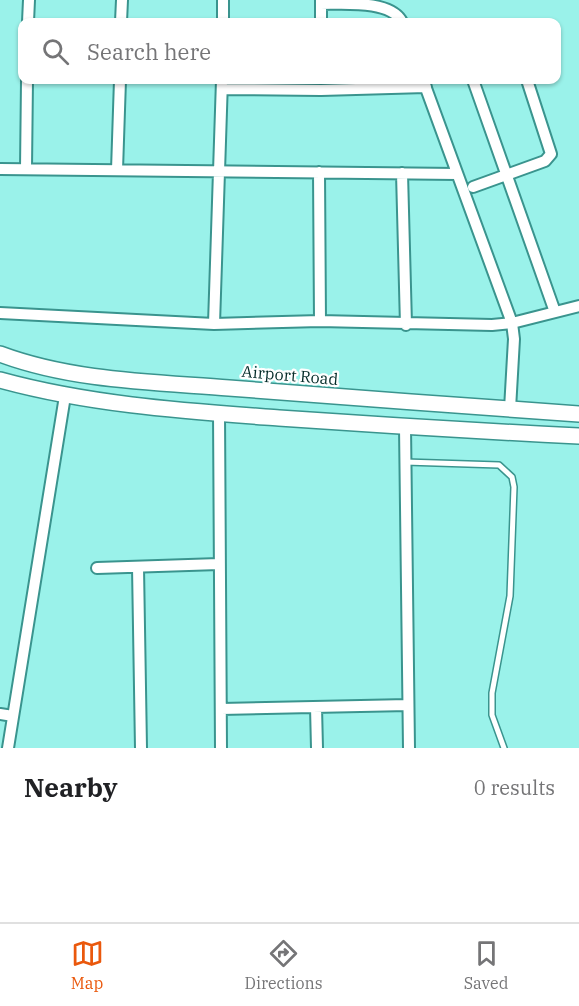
<!DOCTYPE html>
<html lang="en">
<head>
<meta charset="utf-8">
<style>
  :root { --surface:#fff; --page:#f2f2f2; --text:#202124; --muted:#757577; --line:#e0e0e0; --accent:#ea580c }
  body { margin:0; font-family:"IBM Plex Serif",serif; background:var(--page); color:var(--text) }
  .list { margin:0; padding:0; list-style:none }
  h2 { display:flex; justify-content:space-between; align-items:center; height:78px; margin:0; padding:0 24px; font-size:26px }
  h2 small { font-size:20px; font-weight:400; color:var(--muted) }
  .icon { flex:none; width:33px; height:33px; fill:none; stroke:currentColor; stroke-width:2; stroke-linecap:round; stroke-linejoin:round }
  .map { position:relative; flex:none; width:579px; height:748px; overflow:hidden }
  .search { position:absolute; background:var(--surface); box-shadow:0 2px 4px #0004; left:18px; right:18px; top:18px; height:66px; display:flex; align-items:center; gap:15px; box-sizing:border-box; padding:0 21px; border-radius:12px; color:var(--muted); font-size:22px }
  .sheet { height:174px; background:var(--surface) }
  nav { display:flex; justify-content:space-around; align-items:center; box-sizing:border-box; height:84px; border-top:2px solid var(--line); background:var(--surface); font-size:16px; color:var(--muted) }
  nav a { display:grid; justify-items:center; gap:3px }
  nav .on { color:var(--accent) }
  .map>svg:first-child { display:block }
  .lines { fill:none; stroke-linecap:round; stroke-linejoin:round }
  .lane-casing { stroke:#3a948e; stroke-width:8 }
  .street-casing { stroke:#3a948e; stroke-width:14 }
  .secondary-casing { stroke:#3a948e; stroke-width:18 }
  .lane { stroke:#fff; stroke-width:5 }
  .street { stroke:#fff; stroke-width:10 }
  .secondary { stroke:#fff; stroke-width:15 }
  .labels { text-anchor:middle; stroke-width:4.5; stroke-linejoin:round; paint-order:stroke }
  .street-label { font-size:16px; fill:#032b28; stroke:#fff }
</style>
</head>
<body>
<div class="map">
<svg width="579" height="748" viewBox="0 0 579 748">
  <rect width="100%" height="100%" fill="#9af2ea"/>
  <g class="lines">
    <!-- lane casing -->
    <g class="lane-casing">
      <path id="lane" d="M405,462l94,3 13,12 2,10 -4,109 -18,97v22l12,33"/>
    </g>
    <!-- street casing -->
    <g class="street-casing">
      <path id="street" d="M321,4c24,0 70,-4 81,18
        M28,22l1,-22
        M121,22l1,-22
        M223,22v-22
        M321,22v-22
        M423,80l89,243 2,16 -4,70
        M473,80l82,232
        M222,89l99,1 105,-3
        M26,168l1,-88
        M0,169l457,5
        M117,170l3,-90
        M319,172l1,149
        M402,173l4,152
        M473,187l72,-26 6,-7 -24,-74
        M0,313l214,11 106,-3 172,4 20,-2 67,-17
        M214,324l8,-244
        M219,413l2,335
        M405,427l4,321
        M138,567l3,181
        M97,568l122,-4
        M316,707l1,41
        M221,709l187,-4
        M0,714l13,2
        M8,748l57,-352"/>
    </g>
    <!-- secondary casing -->
    <g class="secondary-casing">
      <path id="secondary" d="M0,354c72,27 153,28 229,34 117,9 233,18 350,26
        M0,380c91,25 185,31 279,38 100,7 200,13 300,18"/>
    </g>
    <!-- lane -->
    <use href="#lane" class="lane"/>
    <!-- street -->
    <use href="#street" class="street"/>
    <!-- secondary -->
    <use href="#secondary" class="secondary"/>
  </g>
  <g class="labels">
    <!-- street labels -->
    <g class="street-label">
      <text transform="translate(290 375) rotate(5)" y="6">Airport Road</text>
    </g>
  </g>
</svg>
<div class="search"><svg class="icon" aria-label="search" viewBox="0 0 24 24"><circle cx="10" cy="10" r="6"/><path d="M15 15l6 6"/></svg>Search here</div>
</div>
<section class="sheet">
<h2>Nearby<small>0 results</small></h2>
<ul class="list">
</ul>
</section>
<nav>
<a class="on"><svg class="icon" aria-label="map" viewBox="0 0 24 24"><path d="M3 6l6-2 6 2 6-2v14l-6 2-6-2-6 2zM9 4v14M15 6v14"/></svg>Map</a>
<a><svg class="icon" aria-label="directions" viewBox="0 0 24 24"><path d="M12 3l9 9-9 9-9-9zM9 14v-3h6M13 9l2 2-2 2"/></svg>Directions</a>
<a><svg class="icon" aria-label="saved" viewBox="0 0 24 24"><path d="M7 4h10v16l-5-4-5 4z"/></svg>Saved</a>
</nav>
</body>
</html>
